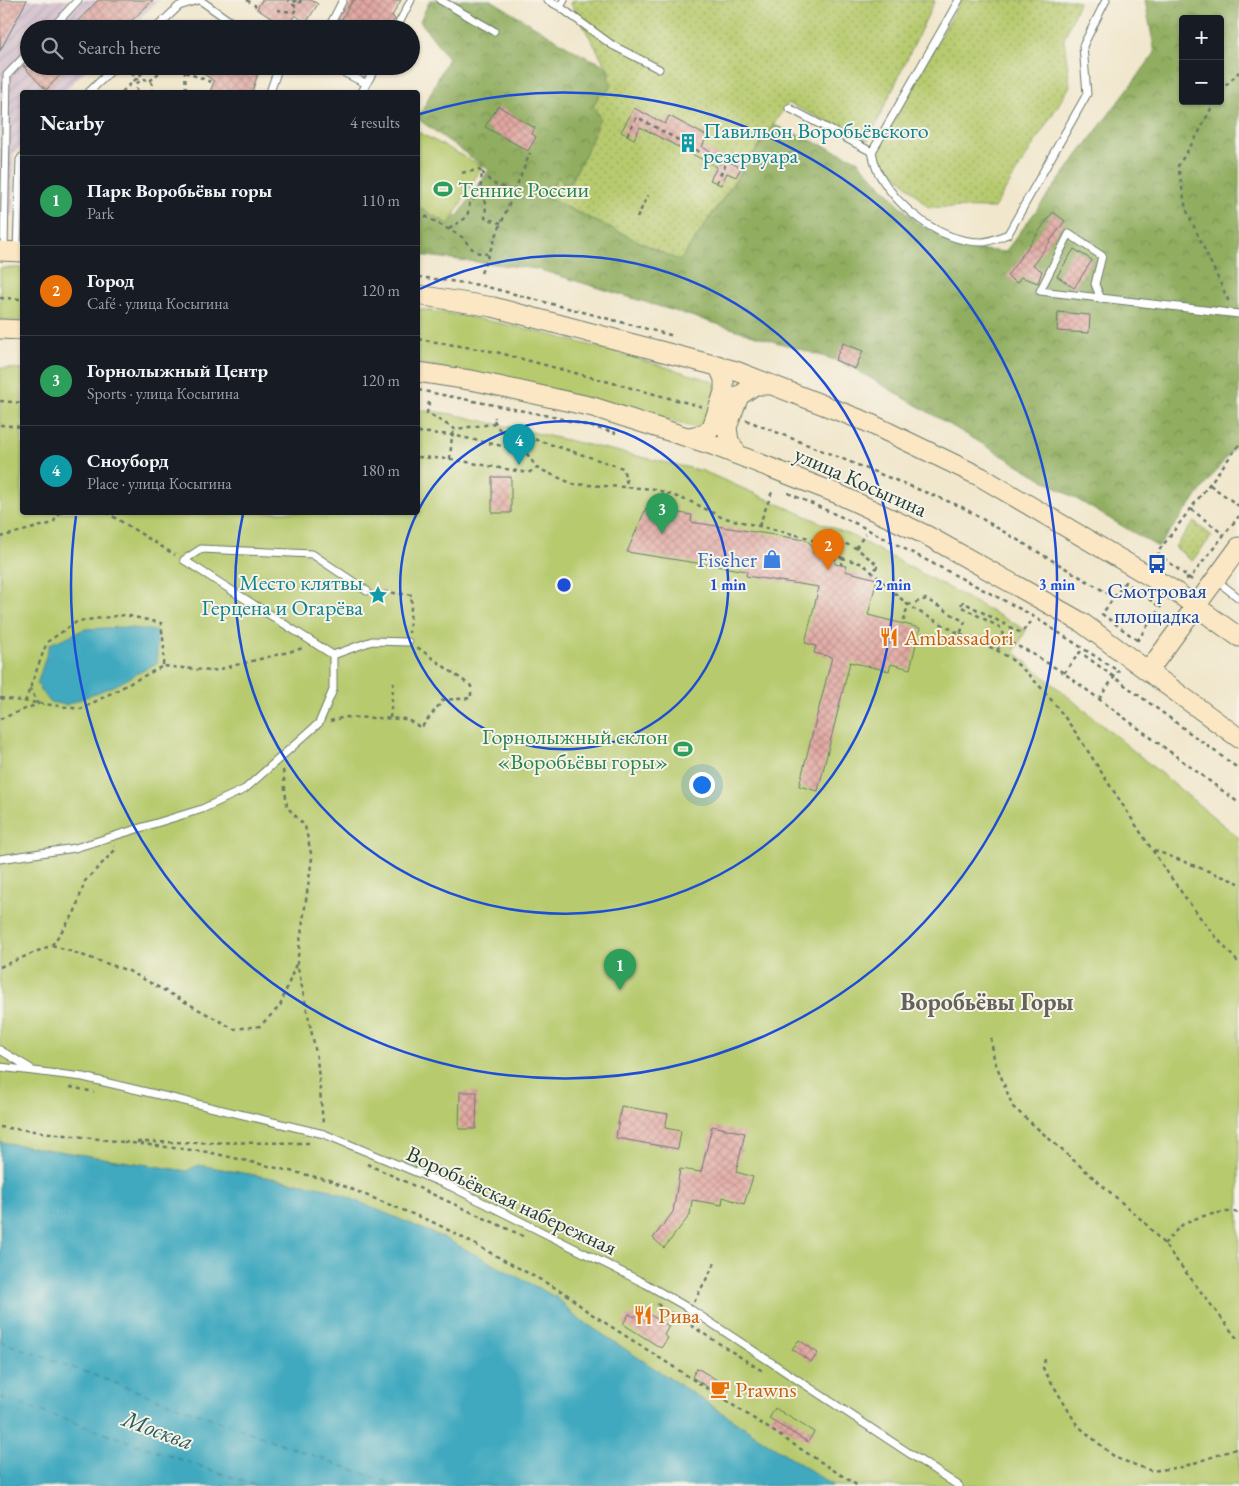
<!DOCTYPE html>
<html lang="en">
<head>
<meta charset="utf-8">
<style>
  :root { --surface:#171b24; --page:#242831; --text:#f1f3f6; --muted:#9ea1a6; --line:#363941; --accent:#d1495b }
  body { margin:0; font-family:"EB Garamond",serif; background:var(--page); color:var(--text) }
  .controls { position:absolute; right:15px; top:15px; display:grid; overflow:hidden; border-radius:5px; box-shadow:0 1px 4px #0004 }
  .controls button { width:45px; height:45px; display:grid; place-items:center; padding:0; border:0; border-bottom:1px solid var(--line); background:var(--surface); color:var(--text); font:25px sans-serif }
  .you { position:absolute; left:701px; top:784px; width:18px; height:18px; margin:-12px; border:4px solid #fff; border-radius:50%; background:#1a73e8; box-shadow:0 0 0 8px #1a73e833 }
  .badge { display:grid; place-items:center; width:32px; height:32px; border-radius:50%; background:var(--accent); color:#fff; font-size:16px; font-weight:700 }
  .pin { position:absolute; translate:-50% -41px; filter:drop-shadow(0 1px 2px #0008) }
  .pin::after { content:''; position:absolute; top:26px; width:18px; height:15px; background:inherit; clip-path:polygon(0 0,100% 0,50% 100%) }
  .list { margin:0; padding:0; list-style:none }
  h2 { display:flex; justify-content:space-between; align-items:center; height:65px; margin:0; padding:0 20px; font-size:21px }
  h2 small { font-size:16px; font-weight:400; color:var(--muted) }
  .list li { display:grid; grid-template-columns:32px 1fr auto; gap:15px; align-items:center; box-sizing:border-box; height:90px; padding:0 20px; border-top:1px solid var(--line) }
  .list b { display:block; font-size:19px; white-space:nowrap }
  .list p { margin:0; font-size:16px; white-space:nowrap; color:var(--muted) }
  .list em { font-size:16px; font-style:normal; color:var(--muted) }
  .icon { flex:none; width:28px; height:28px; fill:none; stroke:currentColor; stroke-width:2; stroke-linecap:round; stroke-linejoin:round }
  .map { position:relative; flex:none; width:1239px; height:1486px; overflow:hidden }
  .search { position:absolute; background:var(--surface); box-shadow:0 1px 4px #0004; left:20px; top:20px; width:400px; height:55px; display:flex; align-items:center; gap:12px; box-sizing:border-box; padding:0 18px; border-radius:28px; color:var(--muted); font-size:19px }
  .panel { position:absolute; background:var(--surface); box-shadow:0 1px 4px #0004; left:20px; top:90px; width:400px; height:425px; border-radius:5px }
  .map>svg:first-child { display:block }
  .industrial { fill:url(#industrial-furrows) }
  .grass { fill:url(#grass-dots); stroke:#6b8451 }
  .forest { fill:url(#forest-crowns); stroke:#58764a; fill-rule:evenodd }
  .park { fill:#b7ca6e; stroke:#6b8451 }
  .water { fill:#3fa9bf; stroke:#2f737a }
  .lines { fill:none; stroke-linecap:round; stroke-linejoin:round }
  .ferry { stroke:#295d5e; stroke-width:1; stroke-dasharray:6 5; stroke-linecap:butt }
  .building { fill:url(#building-cross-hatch) }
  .lane-casing { stroke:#68786a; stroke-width:9 }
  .secondary-casing { stroke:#68786a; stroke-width:21 }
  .path { stroke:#68786a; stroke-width:2.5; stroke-dasharray:4 4; stroke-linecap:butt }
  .lane { stroke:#fff; stroke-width:7 }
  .secondary { stroke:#fbe7c3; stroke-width:19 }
  .ring { fill:none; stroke:#1d4ed8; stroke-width:2.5 }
  .labels { text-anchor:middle; stroke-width:4; stroke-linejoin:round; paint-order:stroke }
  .culture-label { font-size:22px; fill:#0d838f; stroke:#f7f3e8; text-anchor:start }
  .leisure-label { font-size:22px; fill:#27864d; stroke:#f7f3e8; text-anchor:start }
  .street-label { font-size:22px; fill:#1f3d34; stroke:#f7f3e8 }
  .shop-label { font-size:22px; fill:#366cbe; stroke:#f7f3e8; text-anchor:end }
  .transit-label { font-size:22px; fill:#164399; stroke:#f7f3e8 }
  .food-label { font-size:22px; fill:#c56008; stroke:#f7f3e8; text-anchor:start }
  .neighbourhood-label { font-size:24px; font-weight:bold; fill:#63625b; stroke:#f7f3e8 }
  .water-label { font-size:24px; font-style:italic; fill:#295d5e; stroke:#f7f3e8 }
  .centre { fill:#1d4ed8; stroke:#f7f3e8; stroke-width:2.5 }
  .ring-label { font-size:15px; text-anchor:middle; font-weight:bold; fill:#1d4ed8; stroke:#f7f3e8; stroke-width:4; stroke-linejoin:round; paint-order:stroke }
</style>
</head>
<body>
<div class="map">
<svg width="1239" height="1486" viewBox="0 0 1239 1486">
  <defs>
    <pattern id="industrial-furrows" width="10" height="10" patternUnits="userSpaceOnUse" patternTransform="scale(1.25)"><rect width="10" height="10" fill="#d1bdcc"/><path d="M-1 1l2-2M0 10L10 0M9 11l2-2" fill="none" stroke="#b3a3b0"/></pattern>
    <pattern id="grass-dots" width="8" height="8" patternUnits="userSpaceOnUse" patternTransform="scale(1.25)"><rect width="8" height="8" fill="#b7ca6e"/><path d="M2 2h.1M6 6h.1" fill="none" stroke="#94a55b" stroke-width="1.8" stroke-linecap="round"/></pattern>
    <pattern id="forest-crowns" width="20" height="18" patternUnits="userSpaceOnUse" patternTransform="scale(1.25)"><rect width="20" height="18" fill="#91ae61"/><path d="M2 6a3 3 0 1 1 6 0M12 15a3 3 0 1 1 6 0" fill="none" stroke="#768f51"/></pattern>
    <pattern id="building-cross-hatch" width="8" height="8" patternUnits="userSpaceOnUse" patternTransform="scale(1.25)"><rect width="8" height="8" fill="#e2a8a3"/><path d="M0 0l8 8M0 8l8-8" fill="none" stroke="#b78a86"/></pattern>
  </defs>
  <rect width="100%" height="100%" fill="#f7f3e8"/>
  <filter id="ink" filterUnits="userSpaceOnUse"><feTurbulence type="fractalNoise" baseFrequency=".02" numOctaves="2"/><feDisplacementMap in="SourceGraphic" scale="10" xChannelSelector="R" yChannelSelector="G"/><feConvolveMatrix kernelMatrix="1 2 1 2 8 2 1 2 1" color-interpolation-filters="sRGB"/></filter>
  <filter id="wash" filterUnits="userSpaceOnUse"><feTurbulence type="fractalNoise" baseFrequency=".0096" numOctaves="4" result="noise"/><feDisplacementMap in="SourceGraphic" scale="20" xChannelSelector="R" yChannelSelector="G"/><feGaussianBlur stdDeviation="1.12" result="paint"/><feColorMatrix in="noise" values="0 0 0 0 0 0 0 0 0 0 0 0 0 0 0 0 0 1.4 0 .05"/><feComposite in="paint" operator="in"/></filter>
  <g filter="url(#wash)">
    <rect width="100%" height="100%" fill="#f1e7cd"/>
    <!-- industrial -->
    <path class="industrial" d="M0,0h159l-30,29h-100v37h61l-27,26h-41v53l-9,9v61h-13z"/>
    <!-- grass -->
    <path class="grass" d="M573,0h362l-67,141 -80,-38 -108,158 -133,-63 63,-125 -39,-69z
      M961,0h115l3,2 -15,37 6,47 -76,122 -66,-1 -52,-54z
      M1194,522l18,14 -20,25 -17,-14z"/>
    <!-- forest -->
    <path class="forest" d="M430,0h61l91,55 21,9 7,9 -2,4 4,9 -8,9 -4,-2 -7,13 7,12 -14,35 -16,30 -7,1 -5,-8 -11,22 133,63 94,-136 83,35 60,63 46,25 42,4 150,-199 -10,-53h94v441l-81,106 -303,-178 -20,-9 -298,-91 -119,-14v-52l40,13 31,-46 -71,-51 30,-61 -28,-37zM1183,19h37v82h-37z"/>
    <!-- park -->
    <path class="park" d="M418,132l64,34 -33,58 -31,-17z
      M0,268h22v53l-22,-1z
      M418,309c100,13 198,43 294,72l4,4 -10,46 -101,-29 -187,-39z
      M0,368l22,1v143h396v-102l34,4 251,57 151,66 172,93 -12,22 225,186v648h-405l-261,-171 -14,-16 -115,-61 -118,-50 -127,-23 -12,6 -187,-29z"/>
    <!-- water -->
    <path class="water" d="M123,627l34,4v32l-41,22 -50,20 -16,-3 -13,-18 13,-40 35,-15z
      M0,1142l186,29 13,-6 127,23 118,50 115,61 14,16 261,171h-834z"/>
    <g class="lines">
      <!-- ferry -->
      <path class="ferry" d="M0,1341l397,145
        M0,1397l257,89"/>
    </g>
    <g id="blocks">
      <!-- building -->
      <path class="building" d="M0,0h27l-27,51z
        M98,0h55l-30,29h-53z
        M262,0h49l7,4 -12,19 -11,-8 -9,13 -29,-19z
        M353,0h48l-9,16 3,3 -6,10h-53z
        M23,66h46l-23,24z
        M192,66h64l2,7 -6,19h-42l4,-11z
        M498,106l37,22 -3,6 4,3 -8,14 -43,-24z
        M634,108l31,16 4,-8 38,20 -5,11 39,21 -5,9 -9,-4 -6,12 -11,-5 7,-13 -77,-40 -6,12 -13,-7z
        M1053,212l12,9 -32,44 9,6 -4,12 -17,-6 -4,6 -10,-7z
        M1074,249l18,11 -18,28 -17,-12z
        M1058,312l32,3 -1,18 -32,-2z
        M843,343l20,8 -8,18 -20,-9z
        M492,477h19v36h-19z
        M646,508l46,7 -1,7 115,18 6,5 1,8 23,3 -1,8 11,2 -1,5 32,8 -9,36 52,13 -10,41 -19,-5 -2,7 -39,-9 -32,129 -19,-5 33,-129 -18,-4 2,-7 -11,-3 14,-56 -73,-11 1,-5 -120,-19z
        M460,1092h17l-1,37h-17z
        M621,1106l47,8 -3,14 16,3 -3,18 -62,-11z
        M712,1126l33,7 -9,39 17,5 -9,27 -21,-7 -1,8 -30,-5 -2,15 -26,33 -11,-10 20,-26 7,-43 21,3z
        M640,1309l29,17 -5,9 4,3 -7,10 -38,-24 6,-10 6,3z
        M799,1340l19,13 -7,9 -19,-13z
        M697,1368l32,19 -6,10 -31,-20z
        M775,1408l39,24 -6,10 -39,-23z"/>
    </g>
  </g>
  <g filter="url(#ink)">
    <use href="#blocks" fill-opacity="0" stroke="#68786a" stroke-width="1"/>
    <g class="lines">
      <!-- lane casing -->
      <g class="lane-casing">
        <path id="lane" d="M200,0l41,29
          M440,0l54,31
          M547,0l13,7 4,-7
          M959,0l-87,152c2,7 3,16 7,22 20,35 61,68 103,68 8,0 18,-5 26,-8l79,-140 -4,-48 23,-46
          M560,7l52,38 47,24
          M51,29l27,-29
          M155,29l24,-23 19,-6
          M328,29l15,-29
          M396,29l15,-29
          M331,66l36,18
          M89,92l27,-26
          M270,92l9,-26
          M362,92l14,-26
          M789,108l83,44
          M17,250l3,-90 2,-3
          M4,251l3,-176 22,-23
          M1101,299l-6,-15 7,-28 -33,-22 -29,57 199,23
          M1217,581l22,17
          M333,655l39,-14 36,1
          M0,859l75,-11 127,-39 43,-20 74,-66 14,-33v-35l-149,-95 17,-11 111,5 55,37
          M0,1050l30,18
          M0,1067l83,10 241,57 128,53 194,97 44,25 269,177"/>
      </g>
      <!-- secondary casing -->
      <g class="secondary-casing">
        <path id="secondary" d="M0,251l22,1
          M418,295l75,12 243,64 131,51 114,55 192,113 66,47
          M0,329l22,1
          M418,372l58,9 117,26 119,38 126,49 88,41 155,87 158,116
          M688,437l17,-3 7,-7 12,-35v-13l-6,-14
          M738,455l-9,-14 -2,-14 12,-31 16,-11h17
          M1149,670l90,-123"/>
      </g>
      <!-- path -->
      <path class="path" d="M247,0l9,6
        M293,0l6,4 2,-4
        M277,10l17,2 3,-4 -9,-8
        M177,66l8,6 1,20
        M126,67l12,13
        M185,72l26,10
        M150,81l16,-15
        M1220,91l19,-19
        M122,92l28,-26
        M137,92v-9l8,-4 7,4v9
        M1215,101l-17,33 -20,32 8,43 43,93
        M627,135l10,-18 88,49 -9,17
        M482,172l10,11 22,8
        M480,193l6,12 -1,13 16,5
        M418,212l44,25 13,15 12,2
        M637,218l11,-23
        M449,229l18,-12 3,-14 10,-10 2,-21 -3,-2 -19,3
        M481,273l49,-120
        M418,277l62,8 194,51
        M0,298l22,1
        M418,339l78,13 207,55
        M418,390l136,27 62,16
        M0,401l22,2
        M429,402l-2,11 28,16 38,-5 2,-7
        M494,420l5,9 10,5 25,5 89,29 5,20
        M746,420l216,87 152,90
        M0,425l22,2
        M418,432l34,3 73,16 12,17
        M418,457l32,2 78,14 9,-5 36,16 82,5 39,14 27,14 88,21 33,20 -1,7
        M450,459l2,-24 3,-6
        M1210,485l29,21
        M788,493l69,31 171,89 87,56
        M1191,509l32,25
        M106,512l69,43
        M759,526l13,-34
        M0,537l53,-14 7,-11
        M820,542l3,-7 33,13 22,17 -6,9
        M856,548l9,-14
        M842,558l21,6 45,41 6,4 46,25 5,-12 -39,-23 -18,6 -5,18
        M1186,579l4,-1 49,-62
        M1192,580l-35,-27 82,-108
        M376,591l36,4 -3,38
        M1031,622l-10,11 -58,-31 -3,4 41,22 3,12 22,10 38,23 175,130
        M960,634c19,8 41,16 57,30 37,32 64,76 90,117 41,62 81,128 132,182
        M1137,640l-35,-26 23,-32 35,25
        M1137,641l27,-39
        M997,651l7,-11
        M1064,673l16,-21 159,117
        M0,698l81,11 82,-43 49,5 92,-23
        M1099,699l20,-29
        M25,702l22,-60 31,-21 47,-6 36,8 3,23 -1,20
        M390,718l4,-39
        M0,719l38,-15 -8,-16
        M330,721l15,-4 62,2 14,9 22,-28 28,-2v-12l-54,-39
        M283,770l4,37 18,19 7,32 -15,105 20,95 6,65
        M1154,850l85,33
        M52,945l77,26 105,58 26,-3 20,-20 16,-42
        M0,967l52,-22 22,-31 11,-33 30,-31 -1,-4
        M991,1038l3,21 19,48 131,115 20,22 75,97
        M70,1087l24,5
        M0,1127l124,15
        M124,1142l84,10 121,28 108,44 128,69 22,18 271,175
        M137,1142l175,1
        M367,1164l156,72
        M1164,1244c6,-6 11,-13 17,-18 10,-9 46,-17 58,-13
        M694,1302l22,-41
        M657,1304l107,68
        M1045,1359l-2,9 34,57 39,33 36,13 30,-4 57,-19"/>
      <!-- lane -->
      <use href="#lane" class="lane"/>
      <!-- secondary -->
      <use href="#secondary" class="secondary"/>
    </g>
  </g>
  <!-- distance rings -->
  <g class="ring">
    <path d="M418 511A164 164 0 1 1 417 513"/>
    <path d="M420 289A329 329 0 1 1 243 514"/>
    <path d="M420 114A493 493 0 1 1 76 516"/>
  </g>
  <!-- icons -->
  <defs>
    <g id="building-bare" transform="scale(1.5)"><path d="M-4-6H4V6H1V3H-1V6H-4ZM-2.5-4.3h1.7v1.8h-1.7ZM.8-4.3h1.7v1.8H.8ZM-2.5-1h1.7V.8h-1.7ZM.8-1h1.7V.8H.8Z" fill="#0f9aa8" stroke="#f7f3e8" stroke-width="2.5" paint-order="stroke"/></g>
    <g id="stadium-bare" transform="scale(1.5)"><path d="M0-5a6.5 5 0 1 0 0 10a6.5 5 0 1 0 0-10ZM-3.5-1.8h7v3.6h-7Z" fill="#2e9e5b" stroke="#f7f3e8" stroke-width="2.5" paint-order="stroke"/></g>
    <g id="shop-bare" transform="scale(1.5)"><path d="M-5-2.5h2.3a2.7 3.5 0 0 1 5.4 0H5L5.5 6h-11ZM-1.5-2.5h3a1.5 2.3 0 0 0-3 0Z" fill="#3f7fe0" stroke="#f7f3e8" stroke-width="2.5" paint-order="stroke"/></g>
    <g id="bus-bare" transform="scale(1.5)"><path d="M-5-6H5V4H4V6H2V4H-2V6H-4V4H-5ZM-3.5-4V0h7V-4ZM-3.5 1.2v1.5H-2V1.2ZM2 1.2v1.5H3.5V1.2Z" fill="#1a4fb4" stroke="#f7f3e8" stroke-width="2.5" paint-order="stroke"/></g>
    <g id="sight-bare" transform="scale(1.5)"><path d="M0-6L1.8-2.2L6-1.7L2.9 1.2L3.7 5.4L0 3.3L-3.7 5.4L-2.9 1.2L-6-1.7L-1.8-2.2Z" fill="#0f9aa8" stroke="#f7f3e8" stroke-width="2.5" paint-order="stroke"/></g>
    <g id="restaurant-bare" transform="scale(1.5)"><path d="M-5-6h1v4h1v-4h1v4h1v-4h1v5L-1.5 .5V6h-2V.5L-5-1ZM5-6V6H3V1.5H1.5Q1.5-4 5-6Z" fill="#e8710a" stroke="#f7f3e8" stroke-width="2.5" paint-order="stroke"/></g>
    <g id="cafe-bare" transform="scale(1.5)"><path d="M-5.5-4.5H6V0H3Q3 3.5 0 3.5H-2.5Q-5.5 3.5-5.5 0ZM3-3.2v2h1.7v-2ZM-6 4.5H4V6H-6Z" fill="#e8710a" stroke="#f7f3e8" stroke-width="2.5" paint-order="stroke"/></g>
  </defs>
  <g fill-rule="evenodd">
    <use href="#building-bare" x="688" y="143"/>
    <use href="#stadium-bare" x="443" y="189"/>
    <use href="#shop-bare" x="772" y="559"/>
    <use href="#bus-bare" x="1157" y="564"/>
    <use href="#sight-bare" x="378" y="595"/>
    <use href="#restaurant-bare" x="889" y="637"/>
    <use href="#stadium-bare" x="683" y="749"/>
    <use href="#restaurant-bare" x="643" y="1315"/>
    <use href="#cafe-bare" x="720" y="1389"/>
  </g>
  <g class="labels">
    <!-- culture labels -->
    <g class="culture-label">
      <text x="703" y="138">Павильон Воробьёвского<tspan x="703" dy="25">резервуара</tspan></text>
      <text x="363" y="590" text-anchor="end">Место клятвы<tspan x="363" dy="25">Герцена и Огарёва</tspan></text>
    </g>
    <!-- leisure labels -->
    <g class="leisure-label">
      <text x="458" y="197">Теннис России</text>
      <text x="668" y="744" text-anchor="end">Горнолыжный склон<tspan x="668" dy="25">«Воробьёвы горы»</tspan></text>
    </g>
    <!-- street labels -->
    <g class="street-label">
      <text transform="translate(861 481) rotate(24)" y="8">улица Косыгина</text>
      <text transform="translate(512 1200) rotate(25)" y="8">Воробьёвская набережная</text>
    </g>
    <!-- shop labels -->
    <g class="shop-label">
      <text x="757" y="567">Fischer</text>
    </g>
    <!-- transit labels -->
    <g class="transit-label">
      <text x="1157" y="598">Смотровая<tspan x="1157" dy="25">площадка</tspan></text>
    </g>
    <!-- food labels -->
    <g class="food-label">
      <text x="904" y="645">Ambassadori</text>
      <text x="658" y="1323">Рива</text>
      <text x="735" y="1397">Prawns</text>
    </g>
    <!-- neighbourhood labels -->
    <g class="neighbourhood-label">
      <text x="987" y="1010">Воробьёвы Горы</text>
    </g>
    <!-- water labels -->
    <g class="water-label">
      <text transform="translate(158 1430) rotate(20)" y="8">Москва</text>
    </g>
  </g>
  <circle cx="564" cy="585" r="8" class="centre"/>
  <g class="ring-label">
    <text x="728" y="590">1 min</text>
    <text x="893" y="590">2 min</text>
    <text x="1057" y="590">3 min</text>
  </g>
</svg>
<div class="controls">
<button>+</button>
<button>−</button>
</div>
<div class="you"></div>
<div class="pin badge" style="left:620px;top:990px;background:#2e9e5b">1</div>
<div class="pin badge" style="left:828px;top:570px;background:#e8710a">2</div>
<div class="pin badge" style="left:662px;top:534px;background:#2e9e5b">3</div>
<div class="pin badge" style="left:519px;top:465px;background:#0f9aa8">4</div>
<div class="search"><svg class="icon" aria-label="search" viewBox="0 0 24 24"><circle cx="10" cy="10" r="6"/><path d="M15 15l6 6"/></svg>Search here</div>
<section class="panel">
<h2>Nearby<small>4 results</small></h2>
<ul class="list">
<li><span class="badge" style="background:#2e9e5b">1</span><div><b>Парк Воробьёвы горы</b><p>Park</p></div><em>110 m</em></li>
<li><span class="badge" style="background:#e8710a">2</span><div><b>Город</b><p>Café · улица Косыгина</p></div><em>120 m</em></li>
<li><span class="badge" style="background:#2e9e5b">3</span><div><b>Горнолыжный Центр</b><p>Sports · улица Косыгина</p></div><em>120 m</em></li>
<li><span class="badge" style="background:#0f9aa8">4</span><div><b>Сноуборд</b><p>Place · улица Косыгина</p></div><em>180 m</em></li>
</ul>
</section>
</div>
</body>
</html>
